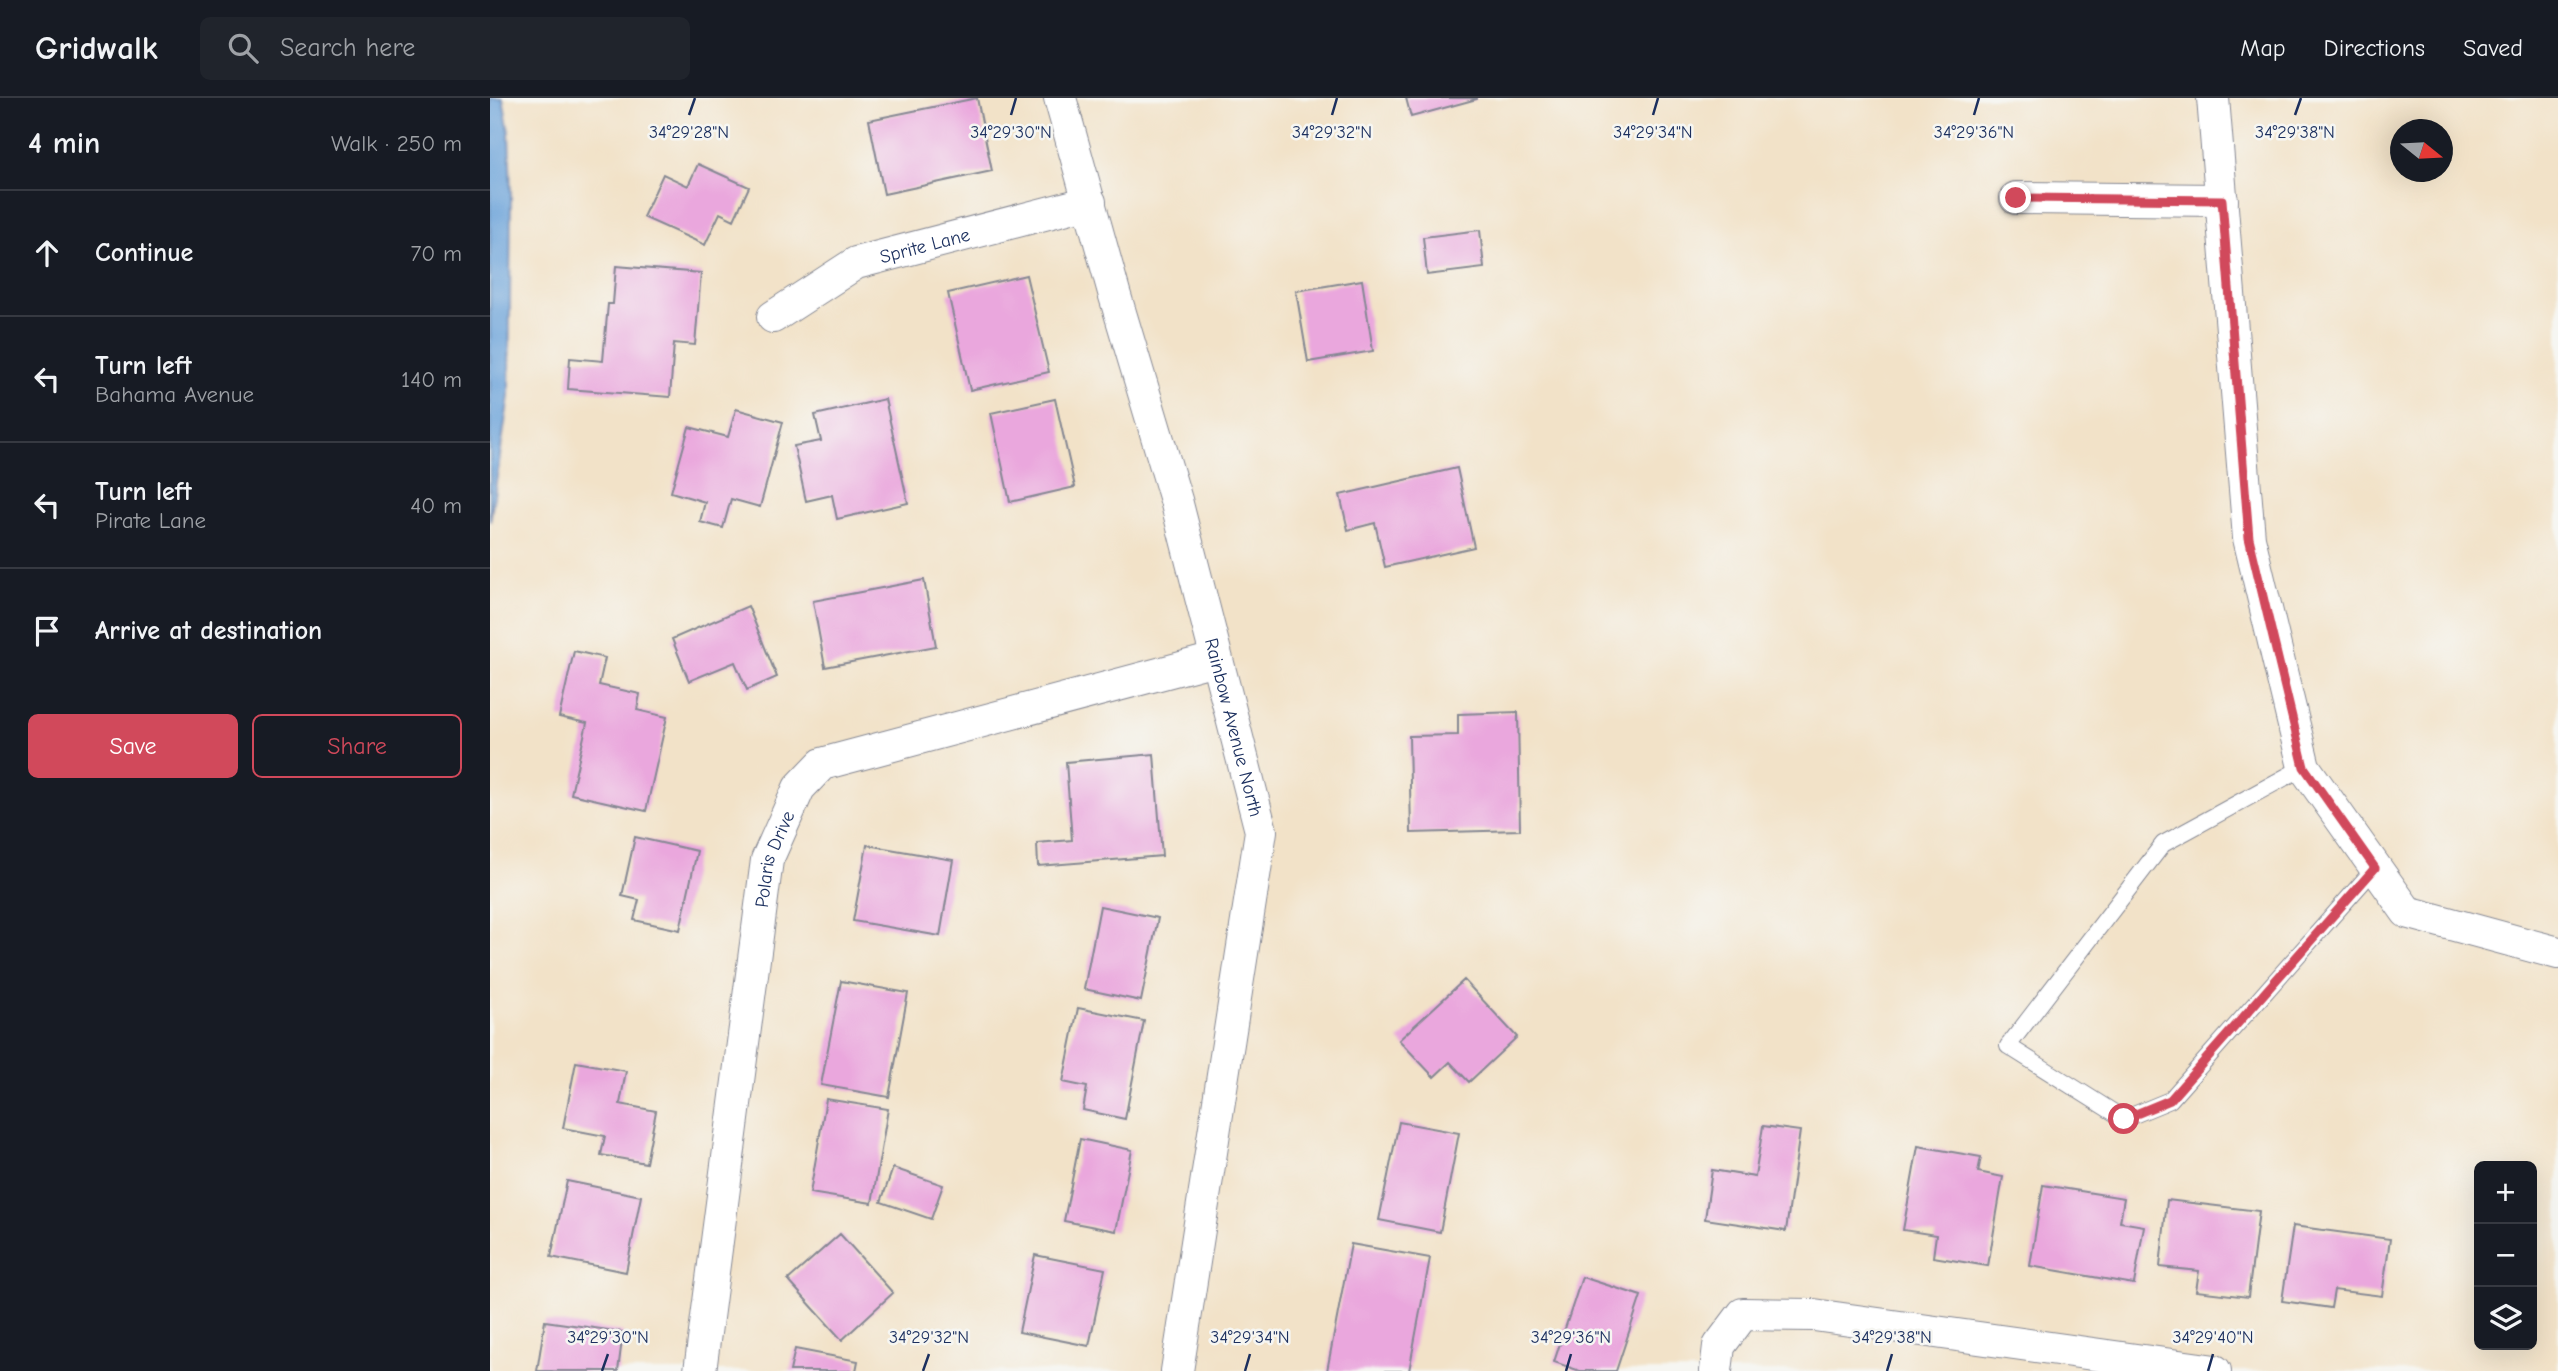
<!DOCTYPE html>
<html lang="en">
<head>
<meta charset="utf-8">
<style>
  :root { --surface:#171b24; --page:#20242c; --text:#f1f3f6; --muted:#9ea1a6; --line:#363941; --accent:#d1495b }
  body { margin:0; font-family:"Comic Neue",sans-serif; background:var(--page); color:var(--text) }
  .controls { position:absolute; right:21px; bottom:21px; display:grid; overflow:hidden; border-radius:10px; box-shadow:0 7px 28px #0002 }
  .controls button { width:63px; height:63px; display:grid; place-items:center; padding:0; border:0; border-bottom:2px solid var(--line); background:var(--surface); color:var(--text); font:35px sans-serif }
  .compass { position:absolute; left:1900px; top:21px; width:63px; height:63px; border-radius:50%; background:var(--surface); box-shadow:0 7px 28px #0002; rotate:108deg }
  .stop { position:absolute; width:21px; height:21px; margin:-16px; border:5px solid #d1495b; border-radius:50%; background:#fff }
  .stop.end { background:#d1495b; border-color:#fff; box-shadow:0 2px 7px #0008 }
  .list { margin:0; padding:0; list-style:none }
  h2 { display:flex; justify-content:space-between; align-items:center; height:91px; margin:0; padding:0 28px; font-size:30px }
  h2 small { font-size:23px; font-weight:400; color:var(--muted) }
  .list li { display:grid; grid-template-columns:46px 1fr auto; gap:21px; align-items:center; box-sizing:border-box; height:126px; padding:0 28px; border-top:2px solid var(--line) }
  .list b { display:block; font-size:26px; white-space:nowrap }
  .list p { margin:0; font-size:23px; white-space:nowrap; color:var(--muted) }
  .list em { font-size:23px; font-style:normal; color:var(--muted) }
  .actions { display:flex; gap:14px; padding:21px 28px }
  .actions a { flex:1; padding:16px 0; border:2px solid var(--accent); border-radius:10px; text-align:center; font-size:24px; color:var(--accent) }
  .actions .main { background:var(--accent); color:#fff }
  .icon { flex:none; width:38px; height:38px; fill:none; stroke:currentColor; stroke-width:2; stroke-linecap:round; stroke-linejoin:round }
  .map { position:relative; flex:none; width:2068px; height:1273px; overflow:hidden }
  header { display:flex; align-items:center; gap:42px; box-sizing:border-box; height:98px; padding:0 35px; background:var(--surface); border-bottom:2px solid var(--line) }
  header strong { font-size:33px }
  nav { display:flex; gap:38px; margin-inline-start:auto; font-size:24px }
  .search { width:490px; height:63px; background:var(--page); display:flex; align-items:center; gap:18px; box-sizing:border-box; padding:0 24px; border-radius:10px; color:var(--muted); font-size:26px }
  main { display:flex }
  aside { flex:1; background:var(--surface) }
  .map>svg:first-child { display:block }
  .water { fill:#6ba2d9; stroke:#43689c; stroke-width:2 }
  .building { fill:#eaa7dd }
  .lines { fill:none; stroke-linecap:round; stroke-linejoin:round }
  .service-casing { stroke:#868893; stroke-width:18 }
  .minor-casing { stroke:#868893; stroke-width:34 }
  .service { stroke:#fff; stroke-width:16 }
  .minor { stroke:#fff; stroke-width:32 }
  .route { stroke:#d1495b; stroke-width:9 }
  .ticks { fill:none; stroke:#1b2f5e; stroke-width:2.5 }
  .labels { text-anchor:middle; stroke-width:5; stroke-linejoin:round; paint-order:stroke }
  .street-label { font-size:19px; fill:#1b2f5e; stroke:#f6f6f2 }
  .ticks-label { font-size:18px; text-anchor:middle; fill:#1b2f5e; stroke:#f6f6f2; stroke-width:5; stroke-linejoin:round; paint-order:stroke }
</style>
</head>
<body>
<header>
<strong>Gridwalk</strong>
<div class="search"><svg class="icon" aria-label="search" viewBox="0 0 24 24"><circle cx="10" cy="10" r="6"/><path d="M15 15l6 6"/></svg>Search here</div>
<nav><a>Map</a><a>Directions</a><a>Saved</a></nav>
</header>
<main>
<aside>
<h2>4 min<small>Walk · 250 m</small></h2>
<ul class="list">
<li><svg class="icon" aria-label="ahead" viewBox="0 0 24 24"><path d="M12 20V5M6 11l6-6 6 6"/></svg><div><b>Continue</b></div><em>70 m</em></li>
<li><svg class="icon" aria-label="left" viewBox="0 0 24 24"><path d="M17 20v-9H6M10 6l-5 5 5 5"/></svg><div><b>Turn left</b><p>Bahama Avenue</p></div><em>140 m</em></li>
<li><svg class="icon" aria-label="left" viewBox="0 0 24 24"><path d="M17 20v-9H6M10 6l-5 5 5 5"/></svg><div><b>Turn left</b><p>Pirate Lane</p></div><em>40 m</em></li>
<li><svg class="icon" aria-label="arrive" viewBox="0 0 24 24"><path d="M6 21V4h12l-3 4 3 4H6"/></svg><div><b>Arrive at destination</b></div></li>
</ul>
<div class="actions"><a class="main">Save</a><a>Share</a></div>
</aside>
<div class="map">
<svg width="2068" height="1273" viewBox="0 0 2068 1273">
  <rect width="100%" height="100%" fill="#f6f6f2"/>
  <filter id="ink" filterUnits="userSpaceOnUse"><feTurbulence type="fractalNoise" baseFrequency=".0143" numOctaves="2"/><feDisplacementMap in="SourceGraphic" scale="14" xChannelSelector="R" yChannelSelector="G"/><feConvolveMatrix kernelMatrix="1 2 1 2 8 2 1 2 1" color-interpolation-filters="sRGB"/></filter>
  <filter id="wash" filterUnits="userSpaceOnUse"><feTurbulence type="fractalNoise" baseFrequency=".00686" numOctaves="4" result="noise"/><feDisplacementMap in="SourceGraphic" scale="28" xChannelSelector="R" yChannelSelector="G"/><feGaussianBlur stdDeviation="1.57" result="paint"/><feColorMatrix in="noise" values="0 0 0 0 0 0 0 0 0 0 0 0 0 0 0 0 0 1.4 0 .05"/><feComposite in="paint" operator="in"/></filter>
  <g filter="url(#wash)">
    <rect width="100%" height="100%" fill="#f2e2c8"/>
    <!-- water -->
    <path class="water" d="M0,0h13l6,34 2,65 -2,199 -19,126z"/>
    <g id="blocks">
      <!-- building -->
      <path class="building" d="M487,0l15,73 -108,23 -15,-74z
        M916,0h71v1l-66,18z
        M208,66l51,23 -15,33 -14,-7 -15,32 -62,-28 20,-43 25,12z
        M990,132l4,38 -57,7 -4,-38z
        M126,168l85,7 -6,72 -21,-2 -4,54 -102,-8 2,-31 33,3 5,-57h5z
        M536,177l23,97 -79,18 -22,-97z
        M872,182l11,71 -65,11 -12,-71z
        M395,301l23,104 -71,16 -5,-24 -26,6 -12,-55 27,-5 -6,-26z
        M565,301l20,88 -65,15 -19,-89z
        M246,311l47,13 -23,85 -29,-8 -8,29 -23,-6 5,-20 -34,-10 18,-65 39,10z
        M967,370l17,79 -89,20 -10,-44 -27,7 -8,-35z
        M434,482l12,66 -111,21 -12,-66z
        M258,508l29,71 -30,13 -12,-28 -46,19 -17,-42z
        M84,553l31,7 -6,27 41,9 -3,16 30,7 -21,94 -75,-17 16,-71 -28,-6z
        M1028,614l2,118 -109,3 -2,-97 49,-1v-21z
        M664,656l8,102 -124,10 -1,-23 35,-3 -6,-78z
        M145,739l62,14 -17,79 -46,-10 5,-20 -17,-4z
        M377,747l86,15 -13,76 -87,-15z
        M610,808l58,12 -17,83 -57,-12z
        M974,882l53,57 -48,45 -19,-20 -16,15 -35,-37z
        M351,883l67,12 -19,104 -68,-12z
        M588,910l66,13 -19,98 -42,-9 4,-23 -24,-5z
        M86,964l50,9 -6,33 36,7 -10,52 -45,-8 4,-19 -42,-8z
        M336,1001l62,10 -16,94 -62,-10z
        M909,1024l60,11 -19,99 -61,-12z
        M1273,1028l37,5 -14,100 -81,-12 7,-49 43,7z
        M590,1041l52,11 -16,81 -52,-10z
        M1428,1048l63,11 -3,15 25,5 -15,89 -55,-9 3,-22 -33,-5z
        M403,1070l50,17 -12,34 -50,-17z
        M77,1083l74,15 -15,76 -75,-15z
        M1553,1087l81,13 -4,24 24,4 -10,58 -104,-18z
        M1677,1102l92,11 -11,86 -52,-6 3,-20 -39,-4z
        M1803,1128l97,13 -8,57 -48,-6 -3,18 -49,-7z
        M350,1136l53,59 -51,47 -54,-60z
        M861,1146l79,14 -21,113h-82z
        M545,1157l70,14 -16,77 -70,-14z
        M1092,1179l59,19 -25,75h-36l-26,-9z
        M55,1223l78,11 -5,39h-81z
        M305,1251l63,12 -2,10h-66z"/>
    </g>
  </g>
  <g filter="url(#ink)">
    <use href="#blocks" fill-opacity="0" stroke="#868893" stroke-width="2"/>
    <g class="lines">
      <!-- service casing -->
      <g class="service-casing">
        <path id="service" d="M1814,669l-141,77 -155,202 116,73 46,-19 205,-232"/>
      </g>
      <!-- minor casing -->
      <g class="minor-casing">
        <g id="minor">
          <path id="s1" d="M570,0l55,198 61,204 85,331 -84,540"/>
          <path d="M1723,0l36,440 55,229 103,145 151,41"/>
          <path d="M1526,100l206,2"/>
          <path id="s2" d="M283,219l83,-54 234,-61"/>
          <path id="s3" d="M210,1273l67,-511 32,-72 23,-24 393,-105"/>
          <path d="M1226,1273l3,-25 24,-32 71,1 401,56"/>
        </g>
      </g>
      <!-- service -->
      <use href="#service" class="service"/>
      <!-- minor -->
      <use href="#minor" class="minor"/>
    </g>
  </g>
  <g class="lines" filter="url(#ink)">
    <!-- route -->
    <path class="route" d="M1526,100l206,2 27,338 55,229 71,101 -205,232 -46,19"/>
  </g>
  <!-- ticks -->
  <path class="ticks" d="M199,17l6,-17M521,17l5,-17M842,17l5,-17M1163,17l5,-17M1484,17l5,-17M1805,17l6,-17M112,1273l6,-17M433,1273l6,-17M755,1273l5,-17M1076,1273l5,-17M1397,1273l5,-17M1718,1273l5,-17"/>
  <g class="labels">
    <!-- street labels -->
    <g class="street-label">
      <text dy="7" stroke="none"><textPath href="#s2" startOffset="170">Sprite Lane</textPath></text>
      <text dy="7" stroke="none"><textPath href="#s1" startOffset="653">Rainbow Avenue North</textPath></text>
      <text dy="7" stroke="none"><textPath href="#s3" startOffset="518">Polaris Drive</textPath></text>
    </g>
  </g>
  <g class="ticks-label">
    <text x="199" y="40">34°29'28"N</text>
    <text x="521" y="40">34°29'30"N</text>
    <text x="842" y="40">34°29'32"N</text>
    <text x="1163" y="40">34°29'34"N</text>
    <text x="1484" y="40">34°29'36"N</text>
    <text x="1805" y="40">34°29'38"N</text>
    <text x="1723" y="1245">34°29'40"N</text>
    <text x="118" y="1245">34°29'30"N</text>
    <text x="439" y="1245">34°29'32"N</text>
    <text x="760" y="1245">34°29'34"N</text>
    <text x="1081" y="1245">34°29'36"N</text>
    <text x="1402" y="1245">34°29'38"N</text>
  </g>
</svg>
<div class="controls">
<button>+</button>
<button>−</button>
<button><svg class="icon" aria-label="layers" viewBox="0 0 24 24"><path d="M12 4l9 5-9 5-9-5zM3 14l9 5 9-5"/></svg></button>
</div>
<svg class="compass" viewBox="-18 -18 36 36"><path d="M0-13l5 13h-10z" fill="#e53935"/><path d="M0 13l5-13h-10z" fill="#9ea1a6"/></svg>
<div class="stop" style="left:1634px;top:1021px"></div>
<div class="stop end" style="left:1526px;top:100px"></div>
</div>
</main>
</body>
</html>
